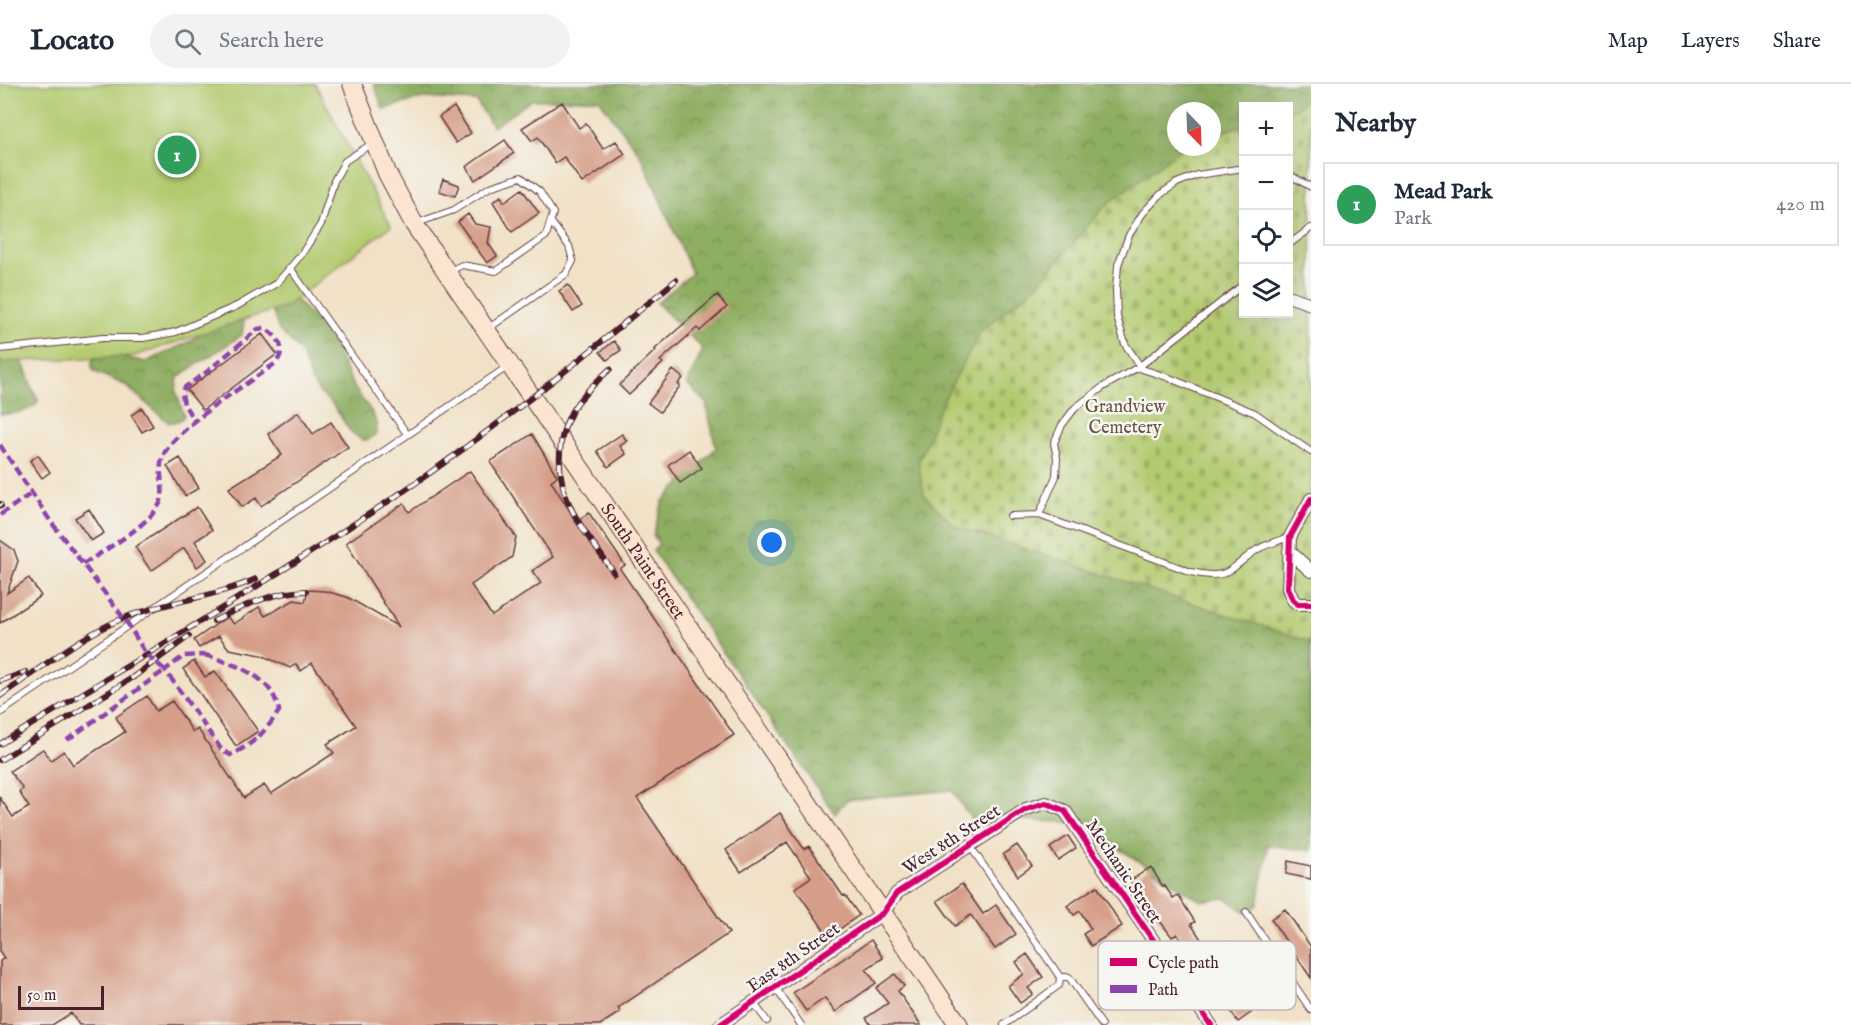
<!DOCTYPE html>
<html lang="en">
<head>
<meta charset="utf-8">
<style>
  :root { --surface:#fff; --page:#f2f2f3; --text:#1f2937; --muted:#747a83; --line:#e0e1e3; --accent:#b45309 }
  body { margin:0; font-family:"IM FELL English",serif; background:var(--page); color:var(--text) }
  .controls { position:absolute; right:18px; top:18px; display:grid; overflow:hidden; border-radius:0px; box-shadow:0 6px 24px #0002 }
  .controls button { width:54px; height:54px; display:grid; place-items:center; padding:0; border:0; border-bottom:2px solid var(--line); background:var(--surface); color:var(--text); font:30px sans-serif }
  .compass { position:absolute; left:1167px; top:18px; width:54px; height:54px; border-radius:50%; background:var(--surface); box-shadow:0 6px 24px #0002; rotate:157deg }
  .scale { position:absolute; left:18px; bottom:15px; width:86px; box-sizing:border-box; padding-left:6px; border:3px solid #4a1f2b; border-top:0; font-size:16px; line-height:21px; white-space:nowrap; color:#4a1f2b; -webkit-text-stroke:4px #f6f6f2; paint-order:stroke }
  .you { position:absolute; left:772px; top:459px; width:21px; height:21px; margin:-15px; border:4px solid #fff; border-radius:50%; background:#1a73e8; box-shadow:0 0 0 9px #1a73e833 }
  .badge { display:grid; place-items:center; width:39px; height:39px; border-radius:50%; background:var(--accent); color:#fff; font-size:20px; font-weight:700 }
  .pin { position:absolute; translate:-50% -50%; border:3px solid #fff; box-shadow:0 2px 6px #0006 }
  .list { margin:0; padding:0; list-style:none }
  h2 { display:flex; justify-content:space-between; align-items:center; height:78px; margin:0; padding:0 24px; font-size:26px }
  h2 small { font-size:20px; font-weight:400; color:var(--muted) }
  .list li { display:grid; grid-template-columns:39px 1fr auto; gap:18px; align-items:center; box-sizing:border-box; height:84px; margin:0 12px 12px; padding:0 12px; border:2px solid var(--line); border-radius:0px }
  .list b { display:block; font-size:22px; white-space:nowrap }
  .list p { margin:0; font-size:20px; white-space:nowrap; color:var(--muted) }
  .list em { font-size:20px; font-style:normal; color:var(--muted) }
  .icon { flex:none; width:33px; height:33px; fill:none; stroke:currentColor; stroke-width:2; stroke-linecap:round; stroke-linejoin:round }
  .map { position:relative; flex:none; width:1311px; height:941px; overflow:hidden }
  header { display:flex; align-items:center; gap:36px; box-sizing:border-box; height:84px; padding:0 30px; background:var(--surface); border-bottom:2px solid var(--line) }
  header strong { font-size:28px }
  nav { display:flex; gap:33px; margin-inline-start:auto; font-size:21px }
  .search { width:420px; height:54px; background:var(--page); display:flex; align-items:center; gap:15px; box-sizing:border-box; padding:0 21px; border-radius:33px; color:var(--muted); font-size:22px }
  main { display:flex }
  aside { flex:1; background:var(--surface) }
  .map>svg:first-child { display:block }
  .forest { fill:url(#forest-crowns); stroke:#6c6646; stroke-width:1.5; fill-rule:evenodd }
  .cemetery { fill:url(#cemetery-stones); stroke:#7e744d; stroke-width:1.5 }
  .park { fill:#b3ca6f; stroke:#7e744d; stroke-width:1.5 }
  .building { fill:#d69e88 }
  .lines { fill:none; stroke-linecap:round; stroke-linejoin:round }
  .lane-casing { stroke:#633c42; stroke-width:8 }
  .street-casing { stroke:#633c42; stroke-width:14 }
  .secondary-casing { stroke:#633c42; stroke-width:20 }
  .lane { stroke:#fff; stroke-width:6 }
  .street { stroke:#fff; stroke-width:12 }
  .secondary { stroke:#fce5d0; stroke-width:18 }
  .rail-casing { stroke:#4a1f2b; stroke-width:6 }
  .rail { stroke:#f6f6f2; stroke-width:4; stroke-dasharray:11; stroke-linecap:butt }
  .quiet { stroke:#8e44ad; stroke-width:4.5; stroke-dasharray:9 4.5; stroke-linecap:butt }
  .cycleway-casing { stroke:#f6f6f2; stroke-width:10 }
  .cycleway { stroke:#d6006c; stroke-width:6 }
  .labels { text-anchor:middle; stroke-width:5; stroke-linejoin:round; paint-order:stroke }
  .park-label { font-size:18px; fill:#6a523f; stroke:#f6f6f2 }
  .street-label { font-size:18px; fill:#4a1f2b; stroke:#f6f6f2 }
  .key { fill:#f6f6f2; stroke:#c2b6b6; stroke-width:1.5 }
  .key-label { font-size:16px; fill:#4a1f2b }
</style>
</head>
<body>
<header>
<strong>Locato</strong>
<div class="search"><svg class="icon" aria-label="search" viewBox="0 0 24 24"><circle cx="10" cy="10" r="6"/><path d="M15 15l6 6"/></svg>Search here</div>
<nav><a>Map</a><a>Layers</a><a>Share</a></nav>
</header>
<main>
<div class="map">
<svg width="1311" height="941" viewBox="0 0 1311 941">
  <defs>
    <pattern id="forest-crowns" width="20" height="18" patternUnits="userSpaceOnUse" patternTransform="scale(1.5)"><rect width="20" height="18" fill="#8eae62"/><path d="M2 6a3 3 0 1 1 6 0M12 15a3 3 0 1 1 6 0" fill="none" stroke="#768d51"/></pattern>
    <pattern id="cemetery-stones" width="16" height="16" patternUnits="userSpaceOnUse" patternTransform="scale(1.5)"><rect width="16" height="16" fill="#b3ca6f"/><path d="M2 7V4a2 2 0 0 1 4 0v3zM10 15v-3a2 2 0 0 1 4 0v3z" fill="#9bad60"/></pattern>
  </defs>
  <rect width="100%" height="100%" fill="#f6f6f2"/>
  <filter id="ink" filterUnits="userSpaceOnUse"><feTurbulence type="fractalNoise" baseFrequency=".0167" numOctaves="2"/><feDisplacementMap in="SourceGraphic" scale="12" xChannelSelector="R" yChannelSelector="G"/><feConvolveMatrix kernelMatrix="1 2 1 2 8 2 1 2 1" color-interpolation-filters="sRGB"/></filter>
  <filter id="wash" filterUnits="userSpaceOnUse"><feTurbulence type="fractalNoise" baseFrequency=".008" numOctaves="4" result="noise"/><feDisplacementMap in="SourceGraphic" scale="24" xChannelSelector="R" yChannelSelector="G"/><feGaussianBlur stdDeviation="1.35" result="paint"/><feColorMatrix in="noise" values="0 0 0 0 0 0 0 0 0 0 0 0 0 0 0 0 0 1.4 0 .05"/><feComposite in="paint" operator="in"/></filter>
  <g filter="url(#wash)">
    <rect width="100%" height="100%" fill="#f1e1c6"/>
    <!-- forest -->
    <path class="forest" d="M374,0h937v767l-43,-6 -10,60 -12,7 -21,-14 -24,3 -89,-57 -29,-8 -10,-13 -63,-4 -27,18 -31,-47 -106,10 -11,14 -182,-263 6,-7 -6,-9 10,-34 53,-53 -10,-45 -19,-19 16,-35 -46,-46 35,-30 -51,-117 -42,-57 -67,1 -39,27 -17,-26 -52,-3 -41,11zM1244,22h44v208h-44zM1176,27h36v36h-36z
      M291,211c14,15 30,28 40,46 10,17 16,35 26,51 10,16 20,20 20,41l-9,7h-6l-12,-9 -17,-26 -14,-13 -8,-12 -11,-29 -21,-21 -9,-26z
      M244,236l-2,15 -64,42 -2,14 8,25 -4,4 -11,3 -44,-38 -30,-13 -3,-4v-10l3,-3 16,-1 35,8 45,-21 28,-20z
      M0,270c29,3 24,15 33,36 2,5 5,7 5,13 -10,9 -25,12 -38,11z"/>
    <!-- cemetery -->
    <path class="cemetery" d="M1311,7v551l-356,-116 -30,-30 -7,-32 23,-59 40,-74 57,-47 67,-78 79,-59h28v-11l31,-11 1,189h44l1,-204 9,-3z"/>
    <!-- park -->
    <path class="park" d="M0,0h315l76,142 -105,80 -152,50 -134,6z"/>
    <g id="blocks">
      <!-- building -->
      <path class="building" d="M562,18l17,26 7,-5 17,26 13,-8 9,13 -43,29 -18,-26 -9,6 -17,-26 -6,4 -10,-13z
        M454,23l17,26 -15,10 -17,-26z
        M505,56l9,13 -39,27 -9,-13z
        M443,95l16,6 -4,11 -16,-5z
        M522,105l17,24 -27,19 -19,-30 8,-6 3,6z
        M468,130l7,10 16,3 -3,16 9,13 -10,7 -29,-41z
        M568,201l14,21 -9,6 -14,-21z
        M717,211l10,12 -27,24 -3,-3 -37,33 3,2 -34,32 -10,-10 37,-35 -1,-1z
        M262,250l15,20 -74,56 -16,-20z
        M614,257l7,9 -14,10 -7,-8z
        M673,286l10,8 -5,6 2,2 -20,26 -12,-9z
        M142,324l11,18 -11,6 -11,-17z
        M298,328l15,22 18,-12 17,25 -87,59 -5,-8 -14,9 -13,-19 53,-33 -14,-21z
        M532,350l25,42 -6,5 25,40 13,-8 36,52 -5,4 114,166 -97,63 92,135 -111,75 2,4 -20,13h-521l-8,-12 -19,12h-52v-64l4,-3 -4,-6v-154l13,19 16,-10 -10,-15 4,-3 -13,-18 33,-22 8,11 13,-9 9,14 52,-33 -9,-15 31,-21 9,15 16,-10 21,31 5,-3 46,69 20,-13 7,9 63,-41 -7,-9 29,-18 -44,-63 -11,8 -5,-7 -6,4 -29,-13 -32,-6 -10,-13 -20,12 -5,-8 33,-23 7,7 25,-17 6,9 29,-16 11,2 3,-12 17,1 22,6 52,30 -53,-84 58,-40 5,9 61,-41 46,66 -4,20 -41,28 21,31 49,-33 -9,-12 21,-14 -63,-95z
        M622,350l5,7 -7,5 6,8 -18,13 -11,-16z
        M689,366l13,18 -22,15 -12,-18z
        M38,371l12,17 -8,6 -12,-17z
        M180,374l19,30 -14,8 -18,-30z
        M197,423l15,23 -17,11 12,19 -10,7 -13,-19 -33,23 -16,-24z
        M89,425l15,24 -13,8 -16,-23z
        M0,456l14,10 4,11 -11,32 22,-15 12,18 -41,27z
        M194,577l11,16 10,-6 43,60 -22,15 -53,-77z
        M780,729l24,36 5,-3 34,50 2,-1 14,20 -30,22 -34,-49 16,-11 -24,-35 -46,30 -15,-22z
        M1068,752l8,12 -18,12 -8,-12z
        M1017,761l15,21 -14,10 -15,-22z
        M1288,777l23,5v13l-25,-5z
        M1151,783l12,20 2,-1 8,12 5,-3 17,27 -4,2 15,23 2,-2 28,43 7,-5 7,10 -8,5 10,14 -14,10 -10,-15 -3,2 -7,-10 3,-2 -31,-49 -2,2 -11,-16 -5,3 -42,-56z
        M962,800l21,30 13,-9 20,29 -21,15 -24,-34 -16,11 -18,-25z
        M1097,802l25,40 -31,20 -8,-12 8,-5 -11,-18 -6,4 -7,-9z
        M1285,825l26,38v31l-40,-59z
        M871,856l12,18 -17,11 10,14 -41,29 -10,-14 -19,13 -13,-18z
        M1027,870l16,23 -15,11 5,6 -13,9 -12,-17 16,-12 -8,-12z
        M895,890l9,12 -6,5 23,34h-50l-5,-7 22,-15 -12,-15z"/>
    </g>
  </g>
  <g filter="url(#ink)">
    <use href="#blocks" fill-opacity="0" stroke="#633c42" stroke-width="1.5"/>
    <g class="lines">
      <!-- lane casing -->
      <g class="lane-casing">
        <path id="lane" d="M1244,84l-47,7 -20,8 -16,11 -18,19 -14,22 -11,30 -2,24 1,28 8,27 17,25 25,8 88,36 56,39
          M1288,90l23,13
          M417,139l37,-13 36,-23 31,-10 19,15 13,21 -7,23 -50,35 -34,-6 -14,7
          M1288,161l23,-17
          M290,184l117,166
          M489,244l77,-54 7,-13 -4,-15 -18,-24
          M0,265l103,-11h40l33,-6 61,-26 40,-23 24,-28 20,-31 13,-43 11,-20 28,-18
          M1039,431l17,-39 1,-18 -3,-15 8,-18 13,-17 28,-21 37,-21 104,-82
          M1010,432l29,-1 152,57c40,9 37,-3 67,-23 9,-5 21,-8 31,-12
          M0,629l507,-346
          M970,762l90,131 -1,8 -55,40
          M1246,828l65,98
          M1060,893h9l33,48
          M775,903l26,38
          M753,918l14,19"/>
      </g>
      <!-- street casing -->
      <g class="street-casing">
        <path id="street" d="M1288,212l23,8
          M1311,415l-21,38 -2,51 5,12 5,4h13
          M1289,467l22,20
          M720,941l163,-112 14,-20 129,-84 20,-6 19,8 146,214"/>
      </g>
      <!-- secondary casing -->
      <g class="secondary-casing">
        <g id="secondary">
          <path id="s1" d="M352,0l35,89 27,51 545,801"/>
        </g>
      </g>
      <!-- lane -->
      <use href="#lane" class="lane"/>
      <!-- street -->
      <use href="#street" class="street"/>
      <!-- secondary -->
      <use href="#secondary" class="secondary"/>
      <!-- rail casing -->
      <g class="rail-casing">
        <path id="rail" d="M610,285c-12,11 -25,23 -35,37 -20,31 -20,73 -2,106 11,21 27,41 41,61
          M0,420l1,2
          M214,537c28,-15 59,-29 92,-30
          M0,597l26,-9
          M0,612c39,-26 85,-64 129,-80 41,-15 86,-19 127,-37
          M0,660c138,-85 277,-167 411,-258 92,-63 179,-134 265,-206
          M0,676l132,-82 57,-42"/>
      </g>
      <!-- rail -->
      <use href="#rail" class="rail"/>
      <!-- quiet -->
      <path class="quiet" d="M0,361l49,74 79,105 18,30 19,16 -98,70
        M0,431l32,-22
        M83,480c19,-12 76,-44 79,-67 2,-15 -6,-30 3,-45 16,-27 83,-69 111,-89 11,-15 3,-25 -11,-35l-7,1 -54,45 -19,13 -3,7 2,10 11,18
        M205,571c31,10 67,20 74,56 -14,21 -25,33 -49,44l-9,-6 -56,-79 19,-14z"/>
      <!-- cycleway casing -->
      <g class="cycleway-casing">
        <path id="cycleway" d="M1311,415l-21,38 -2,51 5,12 5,4h13
          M720,941l163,-112 14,-20 129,-84 20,-6 19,8 146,214"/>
      </g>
      <!-- cycleway -->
      <use href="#cycleway" class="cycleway"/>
    </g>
  </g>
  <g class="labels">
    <!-- park labels -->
    <g class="park-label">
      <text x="1125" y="328">Grandview<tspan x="1125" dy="21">Cemetery</tspan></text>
    </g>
    <!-- street labels -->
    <g class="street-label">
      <text dy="6" stroke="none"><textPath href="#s1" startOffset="561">South Paint Street</textPath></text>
      <text transform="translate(951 755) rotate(-33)" y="6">West 8th Street</text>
      <text transform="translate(1124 787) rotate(56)" y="6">Mechanic Street</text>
      <text transform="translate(793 873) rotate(-35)" y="6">East 8th Street</text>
    </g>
  </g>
  <!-- legend -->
  <rect x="1098" y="857" width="198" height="69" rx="9" class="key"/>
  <rect x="1110" y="874" width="27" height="8" fill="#d6006c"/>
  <rect x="1110" y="901" width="27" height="8" fill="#8e44ad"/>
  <g class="key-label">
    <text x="1148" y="884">Cycle path</text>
    <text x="1148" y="911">Path</text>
  </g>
</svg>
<div class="controls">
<button>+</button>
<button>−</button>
<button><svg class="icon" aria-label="locate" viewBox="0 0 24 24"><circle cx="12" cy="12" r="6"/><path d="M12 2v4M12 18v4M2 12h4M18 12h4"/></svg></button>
<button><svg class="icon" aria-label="layers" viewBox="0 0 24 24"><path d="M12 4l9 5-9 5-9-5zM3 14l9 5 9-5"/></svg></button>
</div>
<svg class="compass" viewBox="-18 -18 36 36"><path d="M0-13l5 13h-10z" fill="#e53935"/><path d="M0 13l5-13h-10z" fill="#747a83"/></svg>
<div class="scale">50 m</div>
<div class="you"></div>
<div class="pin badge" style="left:177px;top:71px;background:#2e9e5b">1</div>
</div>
<aside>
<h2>Nearby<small></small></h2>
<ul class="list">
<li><span class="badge" style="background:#2e9e5b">1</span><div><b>Mead Park</b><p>Park</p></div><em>420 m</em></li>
</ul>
</aside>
</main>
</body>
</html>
